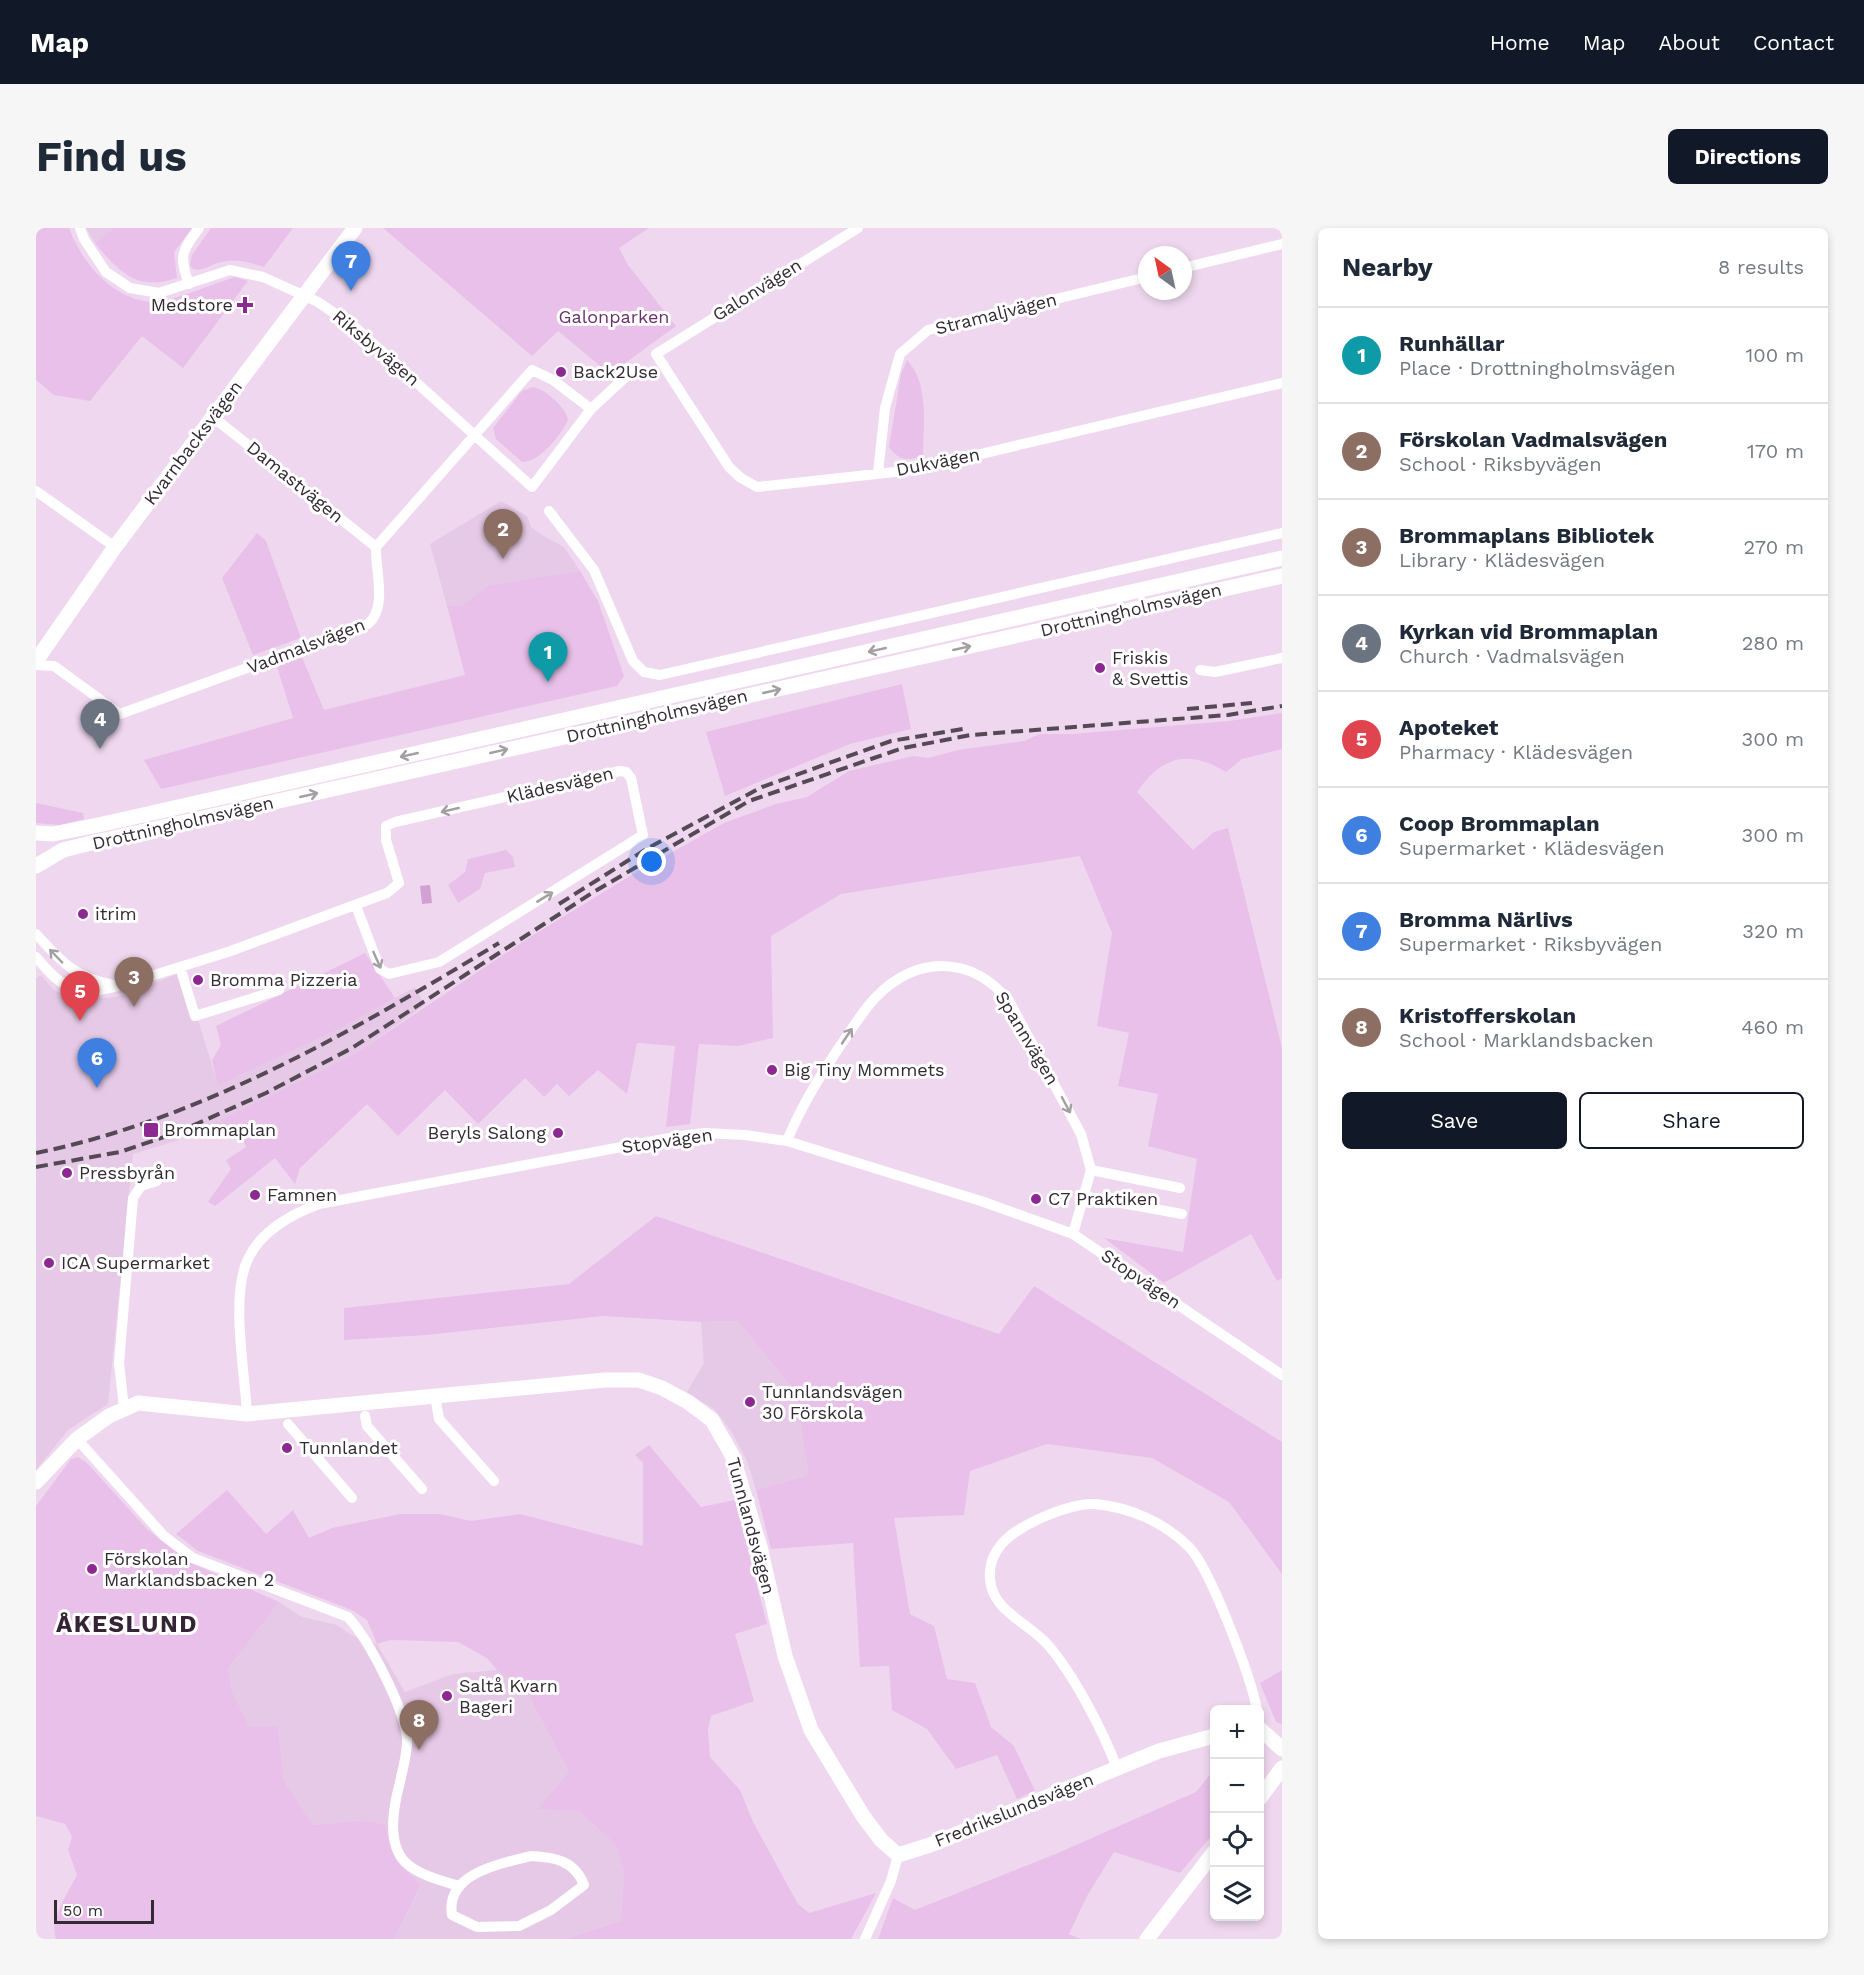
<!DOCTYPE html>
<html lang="en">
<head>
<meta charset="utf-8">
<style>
  :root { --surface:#fff; --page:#f6f6f7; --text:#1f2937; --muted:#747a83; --line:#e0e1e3; --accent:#111827 }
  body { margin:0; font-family:"Work Sans",sans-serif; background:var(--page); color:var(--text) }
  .controls { position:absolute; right:18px; bottom:18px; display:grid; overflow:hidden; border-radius:9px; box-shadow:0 3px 9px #0003 }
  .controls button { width:54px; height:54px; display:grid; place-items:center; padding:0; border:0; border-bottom:2px solid var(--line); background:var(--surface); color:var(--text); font:30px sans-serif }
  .compass { position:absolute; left:1102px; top:18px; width:54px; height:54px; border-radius:50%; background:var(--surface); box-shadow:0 3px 9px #0003; rotate:327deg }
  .scale { position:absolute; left:18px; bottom:15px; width:100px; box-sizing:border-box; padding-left:6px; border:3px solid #332a33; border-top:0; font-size:16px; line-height:21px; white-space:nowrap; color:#332a33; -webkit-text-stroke:4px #fff; paint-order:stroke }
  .you { position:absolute; left:616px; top:634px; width:21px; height:21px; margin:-15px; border:4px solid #fff; border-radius:50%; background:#1a73e8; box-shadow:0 0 0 9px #1a73e833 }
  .badge { display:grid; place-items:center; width:39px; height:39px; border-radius:50%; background:var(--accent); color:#fff; font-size:20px; font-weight:700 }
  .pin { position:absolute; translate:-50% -50px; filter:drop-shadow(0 2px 3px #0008) }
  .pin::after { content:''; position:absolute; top:32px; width:21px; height:18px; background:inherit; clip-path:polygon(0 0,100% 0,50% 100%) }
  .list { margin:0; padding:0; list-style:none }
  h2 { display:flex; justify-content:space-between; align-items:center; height:78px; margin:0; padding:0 24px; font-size:26px }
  h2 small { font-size:20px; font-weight:400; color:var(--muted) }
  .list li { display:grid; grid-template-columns:39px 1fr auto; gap:18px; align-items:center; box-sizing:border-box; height:96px; padding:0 24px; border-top:2px solid var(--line) }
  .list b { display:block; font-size:22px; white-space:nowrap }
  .list p { margin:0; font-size:20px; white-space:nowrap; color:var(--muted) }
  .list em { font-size:20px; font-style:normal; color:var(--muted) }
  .actions { display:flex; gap:12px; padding:18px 24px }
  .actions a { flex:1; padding:14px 0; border:2px solid var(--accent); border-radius:9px; text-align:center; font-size:21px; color:var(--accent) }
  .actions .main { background:var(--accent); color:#fff }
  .icon { flex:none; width:33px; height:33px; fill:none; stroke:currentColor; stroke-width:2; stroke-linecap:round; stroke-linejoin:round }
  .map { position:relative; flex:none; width:1246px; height:1711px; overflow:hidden; border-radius:9px }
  header { display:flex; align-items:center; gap:36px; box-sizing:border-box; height:84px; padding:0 30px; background:var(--accent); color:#fff }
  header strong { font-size:28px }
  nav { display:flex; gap:33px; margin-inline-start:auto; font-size:21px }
  .intro { display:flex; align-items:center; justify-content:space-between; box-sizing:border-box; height:144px; padding:0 36px }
  h1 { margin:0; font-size:42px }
  .button { padding:15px 27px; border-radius:9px; background:var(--accent); color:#fff; font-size:21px; font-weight:700 }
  main { display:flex; gap:36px; padding:0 36px }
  aside { flex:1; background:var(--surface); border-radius:9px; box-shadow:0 3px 9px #0003 }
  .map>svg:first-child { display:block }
  .built { fill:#e6c9e6 }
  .green { fill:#e8c0e9 }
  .water { fill:#d0a1d2 }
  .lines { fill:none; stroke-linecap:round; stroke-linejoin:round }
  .street { stroke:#fff; stroke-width:10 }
  .secondary { stroke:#fff; stroke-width:15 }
  .rail { stroke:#544954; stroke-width:4; stroke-dasharray:12 6; stroke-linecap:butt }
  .oneway { stroke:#a39fa3 }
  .poi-dot { fill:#8c2991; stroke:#fff; stroke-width:2 }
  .labels { text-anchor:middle; stroke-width:6; stroke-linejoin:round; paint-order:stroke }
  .street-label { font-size:18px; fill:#332a33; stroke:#fff }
  .poi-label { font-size:18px; fill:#332a33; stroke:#fff; text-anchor:start }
  .park-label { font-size:18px; fill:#69306c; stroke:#fff }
  .district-label { font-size:24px; font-weight:bold; letter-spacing:1.5px; fill:#352436; stroke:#fff }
</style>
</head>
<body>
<header>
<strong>Map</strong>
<nav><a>Home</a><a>Map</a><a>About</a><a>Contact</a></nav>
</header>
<div class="intro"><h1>Find us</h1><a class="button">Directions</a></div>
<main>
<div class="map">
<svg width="1246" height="1711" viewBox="0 0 1246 1711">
  <rect width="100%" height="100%" fill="#efd8ef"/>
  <!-- built -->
  <path class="built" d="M50,0h28l-19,15z
    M465,273l26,15 4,11 11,8 22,12 16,24 -91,14 -27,20 -15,1 -17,-62z
    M147,744l35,112 121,-55 76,-42 10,18 -70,49 -87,44 -89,42 -46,14 -25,250 -40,26 -32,40v-492l5,-3 13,15 15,7 36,1 16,-2z
    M702,1093l58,72 14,82 -54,15 -9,-29 -16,-30 -16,-21 -28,-18 17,-29 -3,-41z
    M243,1374l23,15 35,8 16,11 24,8 28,48 48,-18 44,-4 27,17 45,85 10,39 37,34 8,28 -3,48 -56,18h-171l27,-53 -20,-17 -13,-20 -3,-25 -20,-4 -52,5 -29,-44 -6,-55 -29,2 -17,-37 -4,-22z"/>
  <!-- green -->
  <path class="green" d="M0,0h33c13,35 45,74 87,74 13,0 63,-20 79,-25l13,4 -65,87 -41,-32 -52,65 -36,-6 -18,-15z
    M78,0h78l-18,24 3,26c-39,14 -58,-6 -82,-35z
    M175,0h82l-29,39c-15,-5 -27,-8 -43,-5 -10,2 -18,10 -28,7l-3,-4 2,-10z
    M347,0h266l-30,20 9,17 48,61 -66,48 -52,-43 -26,25z
    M871,132c23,25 16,65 16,96 -16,5 -24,5 -34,-9l12,-73z
    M496,159c12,1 34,20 36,33 -6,14 -30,44 -46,42l-26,-23 -3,-11 29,-37z
    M221,305l9,8 35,97 -48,17 -31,-77z
    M544,343l18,30 26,75 -7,10 -456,103 -17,-29 149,-42 -16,-51 25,-10 22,53 141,-35 -18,-69 15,-1 27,-20z
    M866,456l9,45 -61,15 -125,52 -19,-64z
    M1246,485v36l-40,10 -16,13c-38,-23 -64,-16 -89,20l56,58 21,-18 14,-4 54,220v230l-5,3 -26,-47 -87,49 -60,-45 79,14 14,-93 -49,-13 10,-52 -40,-8 11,-53 -32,-7 15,-93 -32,-77 -239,38 -70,42 2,102 -35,8 -39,-2 -9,80 -24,3 9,-81 -38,-3 -10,51 -29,-24 -29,26 -12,-12 -13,13 -19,-19 -47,46 -33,-34 -47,46 -31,-32 -67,64 -5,16 -20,-26 -60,48 -7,-4 23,-33 -5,-9 20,-13 -7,-19 -26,7 -13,-5 155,-76 175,-117 100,-61 94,-53 52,-19 31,-7 42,-26 64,-15 15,2 30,-8 66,-9 16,-7h32l157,-13z
    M0,575l47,10 1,6 -23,6 -25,-2z
    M470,622l7,7 2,10 -30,6 -5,16 -22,14 -10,-18 17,-13 3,-13z
    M329,725l30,45 -56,31 -121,56 -6,-25 9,-15 -5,-19z
    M620,988l343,118 35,-48 248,156v132l-53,-72 -77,-44 -105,-14 -77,27 -6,44 -70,3 16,96 24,12 13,53 28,4 16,44 23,19 21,45 -18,8 -20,-44 -41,14 -29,-40 -35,-19 -3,-44 -29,1 -7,-124 -82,6 -15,-59 53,-15 -13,-82 -58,-72 -37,1 -98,-6 -176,19 -83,5v-32l225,-24z
    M613,1217l52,62 34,-7 32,124 -32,10 19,67 -43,15 -3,13 2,28 30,33 13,32 45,82 11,9 67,-20 -25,46h-286l56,-18 3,-48 -8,-28 -37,-34 -41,-2 31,-37 -45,-85 -27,-17 -10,-12 -29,-16 -68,-2 -13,4 -10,-24 -15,-10 -154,-59 -22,-17 51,-44 39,44 27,-24 16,28 23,-10 68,-14h40l31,7 49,-7 123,32v-83l-8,-8z
    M42,1229l9,6 60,66 44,34 88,39 -51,67 4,22 17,36 29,-1 6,55 29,44 52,-5 20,4c5,32 12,41 36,61l-27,54h-338c-7,-19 12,-47 21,-64l-9,-25 4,-13 -7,-13 -29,-8v-310l35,-47z
    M1246,1442v54l-6,-2 -16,-39z
    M1178,1542v63l-34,40 -66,-21 -27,44 -18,38 12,5h-203l15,-41 22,12 143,-57 138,-61z"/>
  <!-- water -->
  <path class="water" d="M394,657l2,18 -10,1 -2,-18z"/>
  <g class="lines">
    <!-- street -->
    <path class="street" d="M44,0l4,11 22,33 24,16 29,5 71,-23 33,7 55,25 38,26 176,159 59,-78
      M822,0l-202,126 73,113 12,11 16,9 156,-17 369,-87
      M1147,40l99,-24
      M153,56c-10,-28 -8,-32 10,-56
      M177,189l163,130
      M842,245l7,-65 15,-54 28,-24 219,-53
      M0,263l79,56
      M513,283l45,59 39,91 11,11 16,3 622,-142
      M0,437l18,1 66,48 248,-90c20,-17 7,-52 8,-77l156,-177 21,10 38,29 41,-38
      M1164,442l15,2 67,-14
      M0,706c26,28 38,43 77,51
      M0,729c28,33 39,40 83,29l109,-34 159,-59 12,-10 -13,-43v-14l9,-4 225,-51 6,1 5,6 12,57 -204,127 -50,12 -9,-5 -24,-63
      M144,739l15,49 84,-26
      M751,913c13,-33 31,-62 51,-92 12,-17 23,-36 37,-51 42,-43 96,-43 134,3l72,133 10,36 -18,64
      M1055,942l89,18
      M1047,968l99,18
      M399,1168l4,23 55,62
      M88,1180l-5,-45 14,-165 8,-12 16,-5
      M211,1186c-2,-42 -17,-118 1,-155 13,-28 44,-45 71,-55l361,-68 24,-3 41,2 42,6 197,61 89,32 209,141
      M329,1188l2,10 55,63
      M252,1196l64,74
      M41,1211l87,97 29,22 155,59c21,23 55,89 59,120 1,14 -4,31 -7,45 -6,23 -14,60 5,80 13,13 37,19 54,24
      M1081,1540c-14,-37 -43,-93 -69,-123 -19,-22 -56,-34 -58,-66 -1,-10 2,-22 8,-30 13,-22 72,-47 97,-45 34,3 69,18 94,43 21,21 62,130 68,163
      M495,1628c24,1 44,5 53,29l-33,25 -32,16 -42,1 -25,-12c-7,-42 50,-52 79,-59z
      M829,1711l26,-58 7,-26"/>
    <!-- secondary -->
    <path class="secondary" d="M0,433l79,-114 240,-319
      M0,605l17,1 50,-10 1179,-266
      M0,638l27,-16 24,-6 1195,-268
      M0,1254l41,-43 32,-23 29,-13 109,11 358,-34h34l23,8 26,14 24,18 20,35 28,92 25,109 26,74 52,86 18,24 17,15 32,-10 229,-94 55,-15
      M1224,1501l22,20
      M1224,1570l22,-30
      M1111,1711l67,-87"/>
    <!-- rail -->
    <path class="rail" d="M1151,481l65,-6
      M523,676l89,-56 114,-61 129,-46 77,-13
      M0,925c164,-33 321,-124 463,-210
      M0,939l84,-15 56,-19 90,-40 86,-45 240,-155 157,-92 154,-53 68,-13 257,-20 54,-9"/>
  </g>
  <!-- one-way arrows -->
  <defs><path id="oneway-shaft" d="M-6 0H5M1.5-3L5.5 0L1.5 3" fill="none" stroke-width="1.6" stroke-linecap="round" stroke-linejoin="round" transform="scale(1.5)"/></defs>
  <g class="oneway">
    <use href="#oneway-shaft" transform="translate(926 420) rotate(-13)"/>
    <use href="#oneway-shaft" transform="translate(841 422) rotate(167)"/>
    <use href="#oneway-shaft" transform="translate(736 463) rotate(-13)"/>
    <use href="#oneway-shaft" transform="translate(463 523) rotate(-13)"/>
    <use href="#oneway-shaft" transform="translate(373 527) rotate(167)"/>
    <use href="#oneway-shaft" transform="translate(273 567) rotate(-13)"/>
    <use href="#oneway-shaft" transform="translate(414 582) rotate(167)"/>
    <use href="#oneway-shaft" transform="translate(509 669) rotate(-31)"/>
    <use href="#oneway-shaft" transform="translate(20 728) rotate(-134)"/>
    <use href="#oneway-shaft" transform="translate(341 732) rotate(66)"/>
    <use href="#oneway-shaft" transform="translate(811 808) rotate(-56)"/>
    <use href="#oneway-shaft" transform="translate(1030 877) rotate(62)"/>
  </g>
  <!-- markers -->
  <g class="poi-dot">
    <path d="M206 68h6v6h6v6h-6v6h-6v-6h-6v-6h6z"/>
    <circle cx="525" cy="144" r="6"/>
    <circle cx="1064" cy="440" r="6"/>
    <circle cx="47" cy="686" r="6"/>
    <circle cx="162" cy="752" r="6"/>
    <circle cx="736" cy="842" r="6"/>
    <rect x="107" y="894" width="16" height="16" rx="3"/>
    <circle cx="522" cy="905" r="6"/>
    <circle cx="31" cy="945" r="6"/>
    <circle cx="219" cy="967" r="6"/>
    <circle cx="1000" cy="971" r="6"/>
    <circle cx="13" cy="1035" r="6"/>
    <circle cx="714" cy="1174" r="6"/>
    <circle cx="251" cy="1220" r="6"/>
    <circle cx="56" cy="1341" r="6"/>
    <circle cx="411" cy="1468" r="6"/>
  </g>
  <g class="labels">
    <!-- street labels -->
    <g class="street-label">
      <text transform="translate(721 62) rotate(-32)" y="6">Galonvägen</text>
      <text transform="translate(960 86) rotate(-14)" y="6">Stramaljvägen</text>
      <text transform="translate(340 120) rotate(40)" y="6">Riksbyvägen</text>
      <text transform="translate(157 215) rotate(-53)" y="6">Kvarnbacksvägen</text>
      <text transform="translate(902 234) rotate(-11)" y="6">Dukvägen</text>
      <text transform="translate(259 254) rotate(39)" y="6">Damastvägen</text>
      <text transform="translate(1095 382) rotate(-13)" y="6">Drottningholmsvägen</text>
      <text transform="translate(270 418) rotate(-21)" y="6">Vadmalsvägen</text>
      <text transform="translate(621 488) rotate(-13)" y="6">Drottningholmsvägen</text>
      <text transform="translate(524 557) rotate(-13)" y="6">Klädesvägen</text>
      <text transform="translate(147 595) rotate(-13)" y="6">Drottningholmsvägen</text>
      <text transform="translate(991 810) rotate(59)" y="6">Spannvägen</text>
      <text transform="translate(631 913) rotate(-8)" y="6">Stopvägen</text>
      <text transform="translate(1105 1051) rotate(34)" y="6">Stopvägen</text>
      <text transform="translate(715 1298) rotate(75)" y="6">Tunnlandsvägen</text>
      <text transform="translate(978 1582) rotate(-22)" y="6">Fredrikslundsvägen</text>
    </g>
    <!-- poi labels -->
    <g class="poi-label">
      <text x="197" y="83" text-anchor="end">Medstore</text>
      <text x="537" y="150">Back2Use</text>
      <text x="1076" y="436">Friskis<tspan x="1076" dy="21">&amp; Svettis</tspan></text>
      <text x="59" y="692">itrim</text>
      <text x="174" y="758">Bromma Pizzeria</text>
      <text x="748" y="848">Big Tiny Mommets</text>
      <text x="128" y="908">Brommaplan</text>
      <text x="510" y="911" text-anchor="end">Beryls Salong</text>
      <text x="43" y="951">Pressbyrån</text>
      <text x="231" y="973">Famnen</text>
      <text x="1012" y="977">C7 Praktiken</text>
      <text x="25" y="1041">ICA Supermarket</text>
      <text x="726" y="1170">Tunnlandsvägen<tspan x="726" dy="21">30 Förskola</tspan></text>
      <text x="263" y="1226">Tunnlandet</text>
      <text x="68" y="1337">Förskolan<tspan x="68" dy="21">Marklandsbacken 2</tspan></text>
      <text x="423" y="1464">Saltå Kvarn<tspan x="423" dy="21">Bageri</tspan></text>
    </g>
    <!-- park labels -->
    <g class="park-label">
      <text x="578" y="95">Galonparken</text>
    </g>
    <!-- district labels -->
    <g class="district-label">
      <text x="91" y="1404">ÅKESLUND</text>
    </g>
  </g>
</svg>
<div class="controls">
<button>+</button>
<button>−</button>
<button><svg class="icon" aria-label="locate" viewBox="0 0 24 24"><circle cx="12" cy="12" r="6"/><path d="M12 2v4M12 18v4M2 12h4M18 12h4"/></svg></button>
<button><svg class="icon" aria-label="layers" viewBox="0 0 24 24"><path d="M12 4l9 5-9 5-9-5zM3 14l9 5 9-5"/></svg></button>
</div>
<svg class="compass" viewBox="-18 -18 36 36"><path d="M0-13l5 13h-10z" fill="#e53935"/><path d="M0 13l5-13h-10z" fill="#747a83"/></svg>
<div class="scale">50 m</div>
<div class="you"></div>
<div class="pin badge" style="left:512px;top:454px;background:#0f9aa8">1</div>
<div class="pin badge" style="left:467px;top:331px;background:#8d6e63">2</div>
<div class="pin badge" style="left:98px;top:779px;background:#8d6e63">3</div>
<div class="pin badge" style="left:64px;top:521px;background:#6b7280">4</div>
<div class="pin badge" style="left:44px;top:793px;background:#e0444e">5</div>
<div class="pin badge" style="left:61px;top:860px;background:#3f7fe0">6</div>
<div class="pin badge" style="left:315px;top:63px;background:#3f7fe0">7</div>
<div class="pin badge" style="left:383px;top:1522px;background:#8d6e63">8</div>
</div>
<aside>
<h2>Nearby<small>8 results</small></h2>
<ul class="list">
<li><span class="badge" style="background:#0f9aa8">1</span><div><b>Runhällar</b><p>Place · Drottningholmsvägen</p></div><em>100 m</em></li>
<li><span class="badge" style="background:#8d6e63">2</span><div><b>Förskolan Vadmalsvägen</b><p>School · Riksbyvägen</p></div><em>170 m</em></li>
<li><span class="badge" style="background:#8d6e63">3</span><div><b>Brommaplans Bibliotek</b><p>Library · Klädesvägen</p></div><em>270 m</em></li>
<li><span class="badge" style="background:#6b7280">4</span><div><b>Kyrkan vid Brommaplan</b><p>Church · Vadmalsvägen</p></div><em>280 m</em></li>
<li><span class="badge" style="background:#e0444e">5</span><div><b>Apoteket</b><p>Pharmacy · Klädesvägen</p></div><em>300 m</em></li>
<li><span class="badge" style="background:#3f7fe0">6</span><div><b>Coop Brommaplan</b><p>Supermarket · Klädesvägen</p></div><em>300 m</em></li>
<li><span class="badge" style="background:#3f7fe0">7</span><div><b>Bromma Närlivs</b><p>Supermarket · Riksbyvägen</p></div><em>320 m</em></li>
<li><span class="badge" style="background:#8d6e63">8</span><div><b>Kristofferskolan</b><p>School · Marklandsbacken</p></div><em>460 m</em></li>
</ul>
<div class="actions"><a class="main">Save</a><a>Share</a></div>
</aside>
</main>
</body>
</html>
